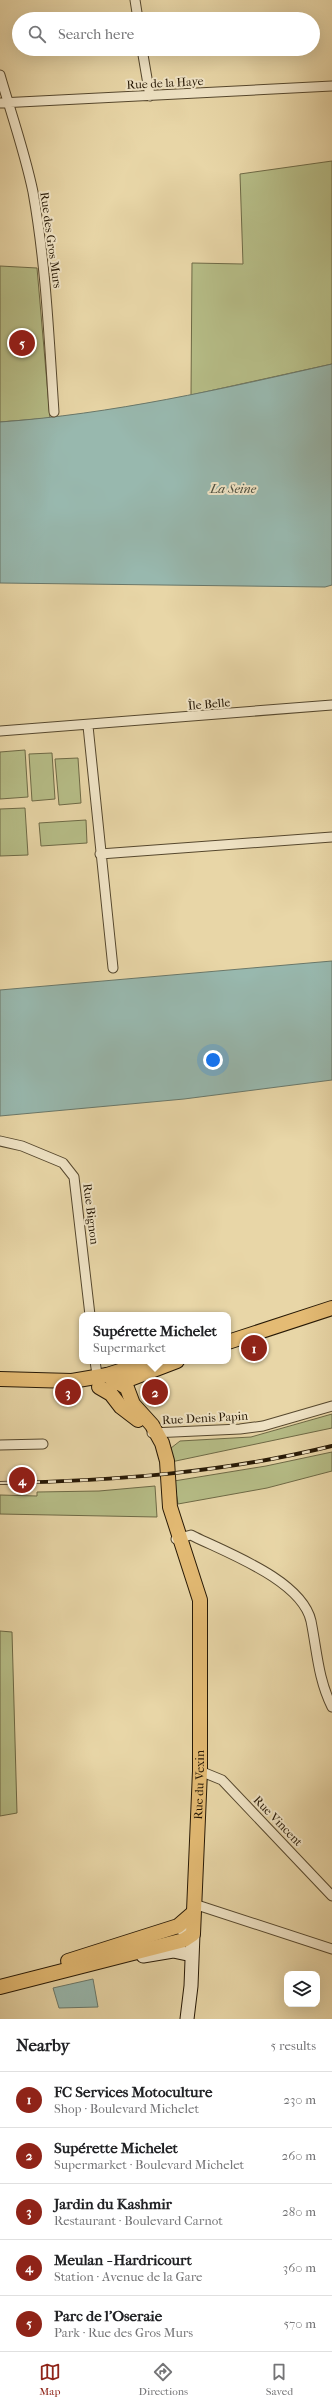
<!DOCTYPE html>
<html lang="en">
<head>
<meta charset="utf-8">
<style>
  :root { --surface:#fff; --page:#f2f2f2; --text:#202124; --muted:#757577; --line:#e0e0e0; --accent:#8f2418 }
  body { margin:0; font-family:"IM FELL French Canon",serif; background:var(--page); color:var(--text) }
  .controls { position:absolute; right:12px; bottom:12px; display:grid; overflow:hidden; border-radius:8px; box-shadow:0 4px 16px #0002 }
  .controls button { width:36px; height:36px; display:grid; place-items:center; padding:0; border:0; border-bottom:1px solid var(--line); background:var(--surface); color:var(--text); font:20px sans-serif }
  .you { position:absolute; left:213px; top:1060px; width:14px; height:14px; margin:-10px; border:3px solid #fff; border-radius:50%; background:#1a73e8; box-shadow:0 0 0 6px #1a73e833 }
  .badge { display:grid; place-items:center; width:26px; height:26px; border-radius:50%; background:var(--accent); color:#fff; font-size:13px; font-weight:700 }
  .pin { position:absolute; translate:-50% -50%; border:2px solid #fff; box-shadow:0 1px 4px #0006 }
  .popup { position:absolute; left:79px; top:1312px; width:152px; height:52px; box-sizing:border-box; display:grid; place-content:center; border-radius:8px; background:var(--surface); filter:drop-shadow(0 1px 3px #0005); font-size:13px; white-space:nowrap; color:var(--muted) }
  .popup b { font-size:15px; color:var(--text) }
  .popup::after { content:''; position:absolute; left:50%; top:100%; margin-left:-8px; border:8px solid transparent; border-top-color:var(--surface) }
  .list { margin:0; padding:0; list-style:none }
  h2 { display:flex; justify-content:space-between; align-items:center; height:52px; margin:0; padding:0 16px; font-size:17px }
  h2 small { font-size:13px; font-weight:400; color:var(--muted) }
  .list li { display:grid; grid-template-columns:26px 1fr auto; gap:12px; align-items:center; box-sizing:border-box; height:56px; padding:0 16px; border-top:1px solid var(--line) }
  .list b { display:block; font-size:15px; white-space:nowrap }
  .list p { margin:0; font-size:13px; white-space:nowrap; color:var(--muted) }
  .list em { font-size:13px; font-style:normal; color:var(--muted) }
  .icon { flex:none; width:22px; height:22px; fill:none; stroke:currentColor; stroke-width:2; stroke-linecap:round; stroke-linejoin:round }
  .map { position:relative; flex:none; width:332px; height:2019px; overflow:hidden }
  .search { position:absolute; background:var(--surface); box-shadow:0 4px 16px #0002; left:12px; right:12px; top:12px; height:44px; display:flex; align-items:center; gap:10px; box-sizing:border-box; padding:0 14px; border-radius:22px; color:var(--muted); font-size:15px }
  .sheet { height:332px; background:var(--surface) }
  nav { display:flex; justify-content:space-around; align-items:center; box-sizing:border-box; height:56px; border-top:1px solid var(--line); background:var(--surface); font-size:11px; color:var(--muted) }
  nav a { display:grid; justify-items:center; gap:2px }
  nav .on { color:var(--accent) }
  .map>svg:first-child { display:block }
  .green { fill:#b6bd87; stroke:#6e6a46 }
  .water { fill:#98b8ae; stroke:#6a786a }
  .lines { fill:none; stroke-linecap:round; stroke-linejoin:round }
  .minor-casing { stroke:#56482e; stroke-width:11 }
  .secondary-casing { stroke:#261805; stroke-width:15 }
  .primary-casing { stroke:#261805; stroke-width:16 }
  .minor { stroke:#f0e4c6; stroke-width:9 }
  .secondary { stroke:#f0e4c6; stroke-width:13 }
  .primary { stroke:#e4bb74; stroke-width:14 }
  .rail-casing { stroke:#261805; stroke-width:4 }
  .rail { stroke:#f0e4c6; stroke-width:2.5; stroke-dasharray:8; stroke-linecap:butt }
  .labels { text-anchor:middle; stroke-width:4; stroke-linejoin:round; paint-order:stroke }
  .street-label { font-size:12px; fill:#261805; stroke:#f0e4c6 }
  .water-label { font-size:13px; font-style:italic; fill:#4e5040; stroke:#f0e4c6 }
</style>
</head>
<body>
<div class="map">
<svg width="332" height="2019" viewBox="0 0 332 2019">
  <rect width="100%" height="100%" fill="#e8d6a7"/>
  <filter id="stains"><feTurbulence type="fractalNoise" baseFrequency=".005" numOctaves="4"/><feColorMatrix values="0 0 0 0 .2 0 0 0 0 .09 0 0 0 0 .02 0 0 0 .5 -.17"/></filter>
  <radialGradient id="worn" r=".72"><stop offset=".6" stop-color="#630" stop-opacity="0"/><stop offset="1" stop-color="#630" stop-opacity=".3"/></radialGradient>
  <!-- green -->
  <path class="green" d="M332,161v203l-141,31 1,-132 51,1 -3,-90z
    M0,266l37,2 13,150 -50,4z
    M25,750l3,47 -28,2v-47z
    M52,753l3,46 -23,2 -3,-47z
    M78,758l3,45 -22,2 -4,-46z
    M25,808l3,47 -28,1v-47z
    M86,820l1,23 -46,3 -2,-23z
    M332,1414v14l-161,34v-14l9,-7 71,-4z
    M332,1452v19l-65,17 -89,16 -4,-23 92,-15z
    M155,1486l2,31 -157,-3v-19l37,1v-4l62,-1z
    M0,1631l12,1 5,181 -17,3z"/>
  <!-- water -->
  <path class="water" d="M332,364v221l-7,2 -325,-4v-161c112,-8 222,-33 332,-58z
    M332,961v119l-148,19 -184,17v-126z
    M93,1979l5,28 -39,1 -6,-20z"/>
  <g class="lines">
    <!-- minor casing -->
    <g class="minor-casing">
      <path id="minor" d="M135,0l3,19
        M142,49l8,47
        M0,75c11,38 25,78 33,117 13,73 16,146 21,220
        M0,103l332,-17
        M88,726l25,242
        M0,731l332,-26
        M100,854l232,-17
        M0,1141l22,5 41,17 11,14 16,138
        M95,1361l3,20
        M152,1433l88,-4 23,-3 69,-20
        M0,1445l43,-1
        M176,1539l15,-4 4,2c35,17 107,44 116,84 6,30 7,58 21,86
        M200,1771l22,9 110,116
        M194,1904l138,45"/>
    </g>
    <!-- secondary casing -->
    <g class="secondary-casing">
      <path id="secondary" d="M178,1926l15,8 -2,52 -4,33
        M143,1956l30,-5 19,4"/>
    </g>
    <!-- primary casing -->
    <g class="primary-casing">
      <g id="primary">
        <path d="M228,1342l104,-34"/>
        <path d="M0,1379l72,2 35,-6 44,-14"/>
        <path d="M113,1384l17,-5 47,-18"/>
        <path d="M99,1387l12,7 10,13 17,13"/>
        <path d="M68,1961l110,-35 15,-13"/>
        <path id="s1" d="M0,1987l184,-47 9,-6 7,-163v-171l-30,-93 -3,-46 -5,-18 -10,-18 -19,-21 -6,-16 -20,-13"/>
      </g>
    </g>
    <!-- minor -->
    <use href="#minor" class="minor"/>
    <!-- secondary -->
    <use href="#secondary" class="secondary"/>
    <!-- primary -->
    <use href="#primary" class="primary"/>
    <!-- rail casing -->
    <g class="rail-casing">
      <path id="rail" d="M0,1483c112,-2 223,-10 332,-37"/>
    </g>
    <!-- rail -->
    <use href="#rail" class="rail"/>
  </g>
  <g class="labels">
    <!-- street labels -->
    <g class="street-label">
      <text transform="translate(165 83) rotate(-3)" y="4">Rue de la Haye</text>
      <text transform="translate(51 240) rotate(82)" y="4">Rue des Gros Murs</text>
      <text transform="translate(209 704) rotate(-5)" y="4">Île Belle</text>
      <text transform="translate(91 1214) rotate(83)" y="4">Rue Bignon</text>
      <text transform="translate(205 1418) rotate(-3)" y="4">Rue Denis Papin</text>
      <text dy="4" stroke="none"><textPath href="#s1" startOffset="350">Rue du Vexin</textPath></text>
      <text transform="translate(278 1821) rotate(46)" y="4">Rue Vincent</text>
    </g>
    <!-- water labels -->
    <g class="water-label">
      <text x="233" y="493">La Seine</text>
    </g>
  </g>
  <rect width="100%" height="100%" filter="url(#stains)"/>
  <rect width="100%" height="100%" fill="url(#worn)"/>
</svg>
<div class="controls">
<button><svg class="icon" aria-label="layers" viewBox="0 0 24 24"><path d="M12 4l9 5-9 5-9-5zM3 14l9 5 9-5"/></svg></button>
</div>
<div class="you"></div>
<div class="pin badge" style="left:254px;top:1348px">1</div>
<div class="pin badge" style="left:155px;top:1392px">2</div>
<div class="popup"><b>Supérette Michelet</b>Supermarket</div>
<div class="pin badge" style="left:68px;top:1392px">3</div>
<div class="pin badge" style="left:22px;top:1480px">4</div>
<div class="pin badge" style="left:22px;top:343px">5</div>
<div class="search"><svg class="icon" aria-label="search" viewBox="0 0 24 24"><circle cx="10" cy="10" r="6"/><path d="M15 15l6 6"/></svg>Search here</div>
</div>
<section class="sheet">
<h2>Nearby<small>5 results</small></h2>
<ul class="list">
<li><span class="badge">1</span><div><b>FC Services Motoculture</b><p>Shop · Boulevard Michelet</p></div><em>230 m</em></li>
<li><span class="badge">2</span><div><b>Supérette Michelet</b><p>Supermarket · Boulevard Michelet</p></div><em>260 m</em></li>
<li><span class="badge">3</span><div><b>Jardin du Kashmir</b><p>Restaurant · Boulevard Carnot</p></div><em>280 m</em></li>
<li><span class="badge">4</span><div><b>Meulan - Hardricourt</b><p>Station · Avenue de la Gare</p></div><em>360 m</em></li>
<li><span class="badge">5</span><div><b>Parc de l'Oseraie</b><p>Park · Rue des Gros Murs</p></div><em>570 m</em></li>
</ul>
</section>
<nav>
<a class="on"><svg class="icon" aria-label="map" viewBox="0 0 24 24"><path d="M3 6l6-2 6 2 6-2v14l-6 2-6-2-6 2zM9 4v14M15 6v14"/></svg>Map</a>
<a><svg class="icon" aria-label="directions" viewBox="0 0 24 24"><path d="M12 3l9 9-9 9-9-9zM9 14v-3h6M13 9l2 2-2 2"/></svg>Directions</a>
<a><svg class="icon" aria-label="saved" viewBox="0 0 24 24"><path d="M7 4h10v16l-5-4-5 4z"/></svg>Saved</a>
</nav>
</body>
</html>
